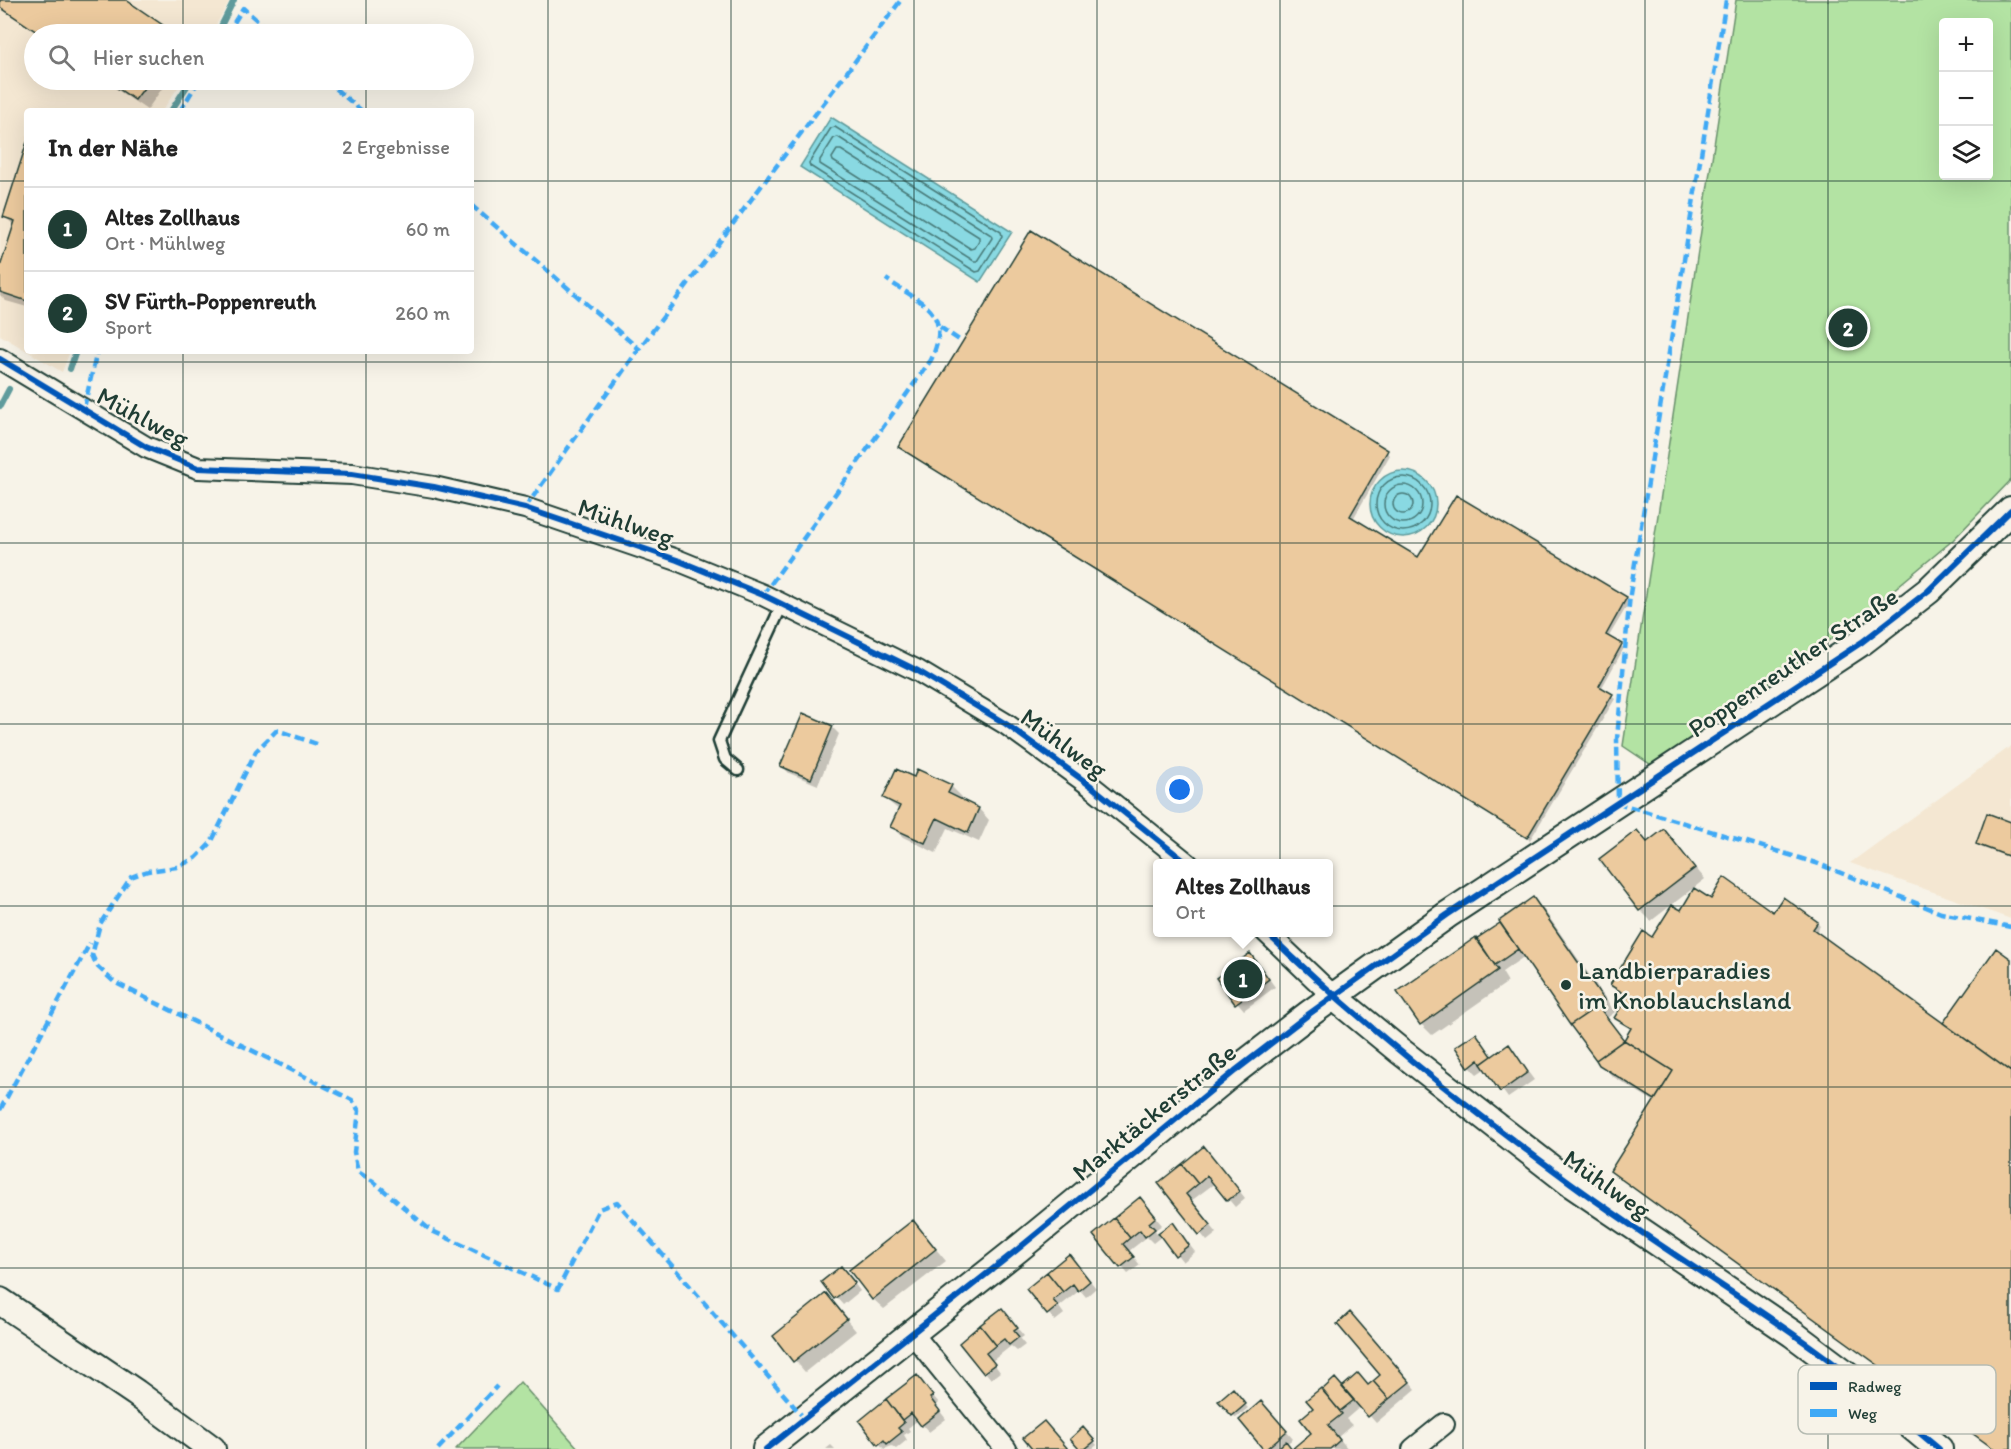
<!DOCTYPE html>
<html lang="de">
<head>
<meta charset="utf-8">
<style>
  :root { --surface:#fff; --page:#f2f2f2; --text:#222; --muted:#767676; --line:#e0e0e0; --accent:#1f3d34 }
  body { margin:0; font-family:Itim,sans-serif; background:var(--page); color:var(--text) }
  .controls { position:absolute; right:18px; top:18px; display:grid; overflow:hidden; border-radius:6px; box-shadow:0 6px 24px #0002 }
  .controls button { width:54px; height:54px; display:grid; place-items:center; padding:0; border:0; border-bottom:2px solid var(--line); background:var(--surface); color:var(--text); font:30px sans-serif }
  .you { position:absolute; left:1180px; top:790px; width:21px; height:21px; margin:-15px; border:4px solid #fff; border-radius:50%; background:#1a73e8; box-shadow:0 0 0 9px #1a73e833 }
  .badge { display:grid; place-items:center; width:39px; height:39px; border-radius:50%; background:var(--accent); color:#fff; font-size:20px; font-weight:700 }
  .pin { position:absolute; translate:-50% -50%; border:3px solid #fff; box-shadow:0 2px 6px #0006 }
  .popup { position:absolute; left:1153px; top:859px; width:180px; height:78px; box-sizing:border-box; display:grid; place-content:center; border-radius:6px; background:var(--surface); filter:drop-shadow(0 2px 4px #0005); font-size:20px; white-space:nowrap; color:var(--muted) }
  .popup b { font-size:22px; color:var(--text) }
  .popup::after { content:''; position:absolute; left:50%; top:100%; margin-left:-12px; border:12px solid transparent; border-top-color:var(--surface) }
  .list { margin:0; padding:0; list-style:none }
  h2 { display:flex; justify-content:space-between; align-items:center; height:78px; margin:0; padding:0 24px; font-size:26px }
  h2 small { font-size:20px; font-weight:400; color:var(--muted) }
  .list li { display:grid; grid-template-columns:39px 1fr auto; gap:18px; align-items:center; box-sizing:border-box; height:84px; padding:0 24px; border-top:2px solid var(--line) }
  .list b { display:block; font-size:22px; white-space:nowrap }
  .list p { margin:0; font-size:20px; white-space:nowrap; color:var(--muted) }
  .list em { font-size:20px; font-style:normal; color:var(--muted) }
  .icon { flex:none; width:33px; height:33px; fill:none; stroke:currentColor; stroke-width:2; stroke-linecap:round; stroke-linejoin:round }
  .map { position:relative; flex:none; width:2011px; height:1449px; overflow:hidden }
  .search { position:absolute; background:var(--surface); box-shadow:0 6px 24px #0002; left:24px; top:24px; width:450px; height:66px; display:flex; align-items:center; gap:15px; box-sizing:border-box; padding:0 21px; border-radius:33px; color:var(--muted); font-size:22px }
  .panel { position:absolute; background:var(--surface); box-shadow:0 6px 24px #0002; left:24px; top:108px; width:450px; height:246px; border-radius:6px }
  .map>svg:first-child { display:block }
  .built { fill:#f4e7d2 }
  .green { fill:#b3e3a3; stroke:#69906c; stroke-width:1.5; fill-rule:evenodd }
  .water { fill:#89d9e2; stroke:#5f9b9c; stroke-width:1.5 }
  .shadow { fill:#0003 }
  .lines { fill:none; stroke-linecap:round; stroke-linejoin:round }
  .shore { stroke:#497b7a; stroke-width:1.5 }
  .stream { stroke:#5f9b9c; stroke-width:6 }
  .building { fill:#ecca9e; stroke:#1f3d34; stroke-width:1.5 }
  .service-casing { stroke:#1f3d34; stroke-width:15 }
  .minor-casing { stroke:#1f3d34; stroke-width:24 }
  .tertiary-casing { stroke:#1f3d34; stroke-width:30 }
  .service { stroke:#f7f3e8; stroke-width:10 }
  .minor { stroke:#f7f3e8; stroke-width:20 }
  .tertiary { stroke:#f7f3e8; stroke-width:26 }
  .quiet { stroke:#3fa9f5; stroke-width:4.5; stroke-dasharray:9 4.5; stroke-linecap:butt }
  .cycleway-casing { stroke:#f7f3e8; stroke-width:10 }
  .cycleway { stroke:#0057b8; stroke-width:6 }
  .grid { fill:none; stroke:#1f3d34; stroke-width:1.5; stroke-opacity:0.55 }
  .poi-dot { fill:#1f3d34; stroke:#f7f3e8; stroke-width:2 }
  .labels { text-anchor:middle; stroke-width:5; stroke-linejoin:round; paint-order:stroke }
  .street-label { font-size:26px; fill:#1f3d34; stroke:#f7f3e8 }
  .poi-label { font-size:26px; fill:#1f3d34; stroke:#f7f3e8; text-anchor:start }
  .key { fill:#f7f3e8; stroke:#b6bcb2; stroke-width:1.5 }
  .key-label { font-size:16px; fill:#1f3d34 }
</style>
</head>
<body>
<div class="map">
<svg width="2011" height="1449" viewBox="0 0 2011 1449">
  <rect width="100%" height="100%" fill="#f7f3e8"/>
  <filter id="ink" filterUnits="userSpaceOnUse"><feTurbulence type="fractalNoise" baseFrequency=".0167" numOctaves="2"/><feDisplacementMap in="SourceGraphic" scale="12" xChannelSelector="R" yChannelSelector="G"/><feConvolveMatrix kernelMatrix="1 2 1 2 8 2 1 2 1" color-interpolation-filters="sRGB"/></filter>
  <g filter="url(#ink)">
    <!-- built -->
    <path class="built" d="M0,0h230l-19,34h-177v46h149l-21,31h-135v240l-27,-16z
      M27,351h43l-8,21z
      M2011,746v173l-161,-56z"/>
    <!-- green -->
    <path class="green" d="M1736,0h275v480l-58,60 -98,82 -202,144 -30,-20zM1944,22h44v154h-44z
      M520,1382l59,67h-123z"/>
    <!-- water -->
    <path class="water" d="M831,117l181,115 -32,50 -180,-115z
      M1370 504a33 33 0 1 1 66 0a33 33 0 1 1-66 0Z"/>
    <!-- shadow -->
    <path class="shadow" d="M0,0h124l49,34h-135l-38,-26z
      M103,80h65l-21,30z
      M27,147v160l-21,-6 -6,-6v-23l15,-46 -10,-9z
      M1032,232l355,220 3,3 -37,64 65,40 209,39 3,3 -22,37 16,10 -23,41 14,10 -85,141 -631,-393z
      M832,727l7,7 -21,51 -29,-12 -7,-7z
      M914,779l37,7 11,11 -2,4 19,8 10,11 -10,22 -31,-14 -12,25 -33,-16 -11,-11 7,-16 -15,-12z
      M2011,824v34l-31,-11 -3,-3z
      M1664,831l41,48 -54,42 -11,-11 -39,-50 47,-17z
      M1533,899l11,11 71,102 -8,6 18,23 7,-13 -3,-31 24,-58 28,-27 30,-11 106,22 3,3 -4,6 132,97 63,-68v488h-16l-340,-347 -43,-26 -11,-12 -76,-108 -23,16 6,10 -76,53 -11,-11 56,-83 23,-16 4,4z
      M1257,962l18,25 -31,23 -26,-31z
      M1476,1035l17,22 16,-11 25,34 -26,18 -22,-30 -9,6 -7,-7z
      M1211,1155l34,43 -10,9 -20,-24 -24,18 26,32 -10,8 -47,-58z
      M1140,1199l22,26 -7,5 3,5 15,-11 22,28 -12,10 -21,-26 -9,7 -6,-6 -18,14 11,14 -12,9 -33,-39z
      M913,1222l33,39 -62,48 -11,-10z
      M1069,1256l27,32 -10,9 -6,-7 -21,17 5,7 -9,7 -27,-32z
      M848,1275l12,16 -17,14 -20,-23z
      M826,1295l30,36 -51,41 -30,-35z
      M1002,1310l22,26 -4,3 5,6 -8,6 -6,-5 -19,15 8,11 -9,7 -30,-36z
      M1357,1321l59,68 -40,34 -15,-17 -15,13 6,6 -14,12 10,12h-54l19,-16 -11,-13 41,-32 26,-2 13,-11z
      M917,1377l22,26 -3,3 10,13 -17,13 -11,-12 -10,8 2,3 -6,4 3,5 -11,9 -4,-3 -8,3 -23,-28z
      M1232,1390l16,18 -12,10 -15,-17z
      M1268,1410l25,29 -7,5 5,5h-26z
      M1083,1429l14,16 -5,4h-11z
      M831,1445l4,4h-9z"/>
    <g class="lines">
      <!-- shore -->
      <path class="shore" d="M835,127l166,105 1,4 -22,35 -4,1 -166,-106 -1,-3 22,-35z
        M838,137l153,98 1,3 -15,23h-3l-154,-97v-4l14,-22z
        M837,150h4l138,87v4l-4,7 -4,1 -138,-88 -1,-3z
        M1376 504a27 27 0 1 1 54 0a27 27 0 1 1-54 0Z
        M1384 504a19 19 0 1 1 38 0a19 19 0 1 1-38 0Z
        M1393 504a10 10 0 1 1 20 0a10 10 0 1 1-20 0Z"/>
      <!-- stream -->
      <path class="stream" d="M217,34l17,-34
        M171,111l20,-31
        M70,369l6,-18
        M0,406l9,-17"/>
    </g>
    <!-- building -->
    <path class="building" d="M0,0h126l50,34h-136l-40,-27z
      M106,80h44l-15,20z
      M27,142v159l-27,-9v-25l15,-46 -12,-4z
      M1031,230l357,220 -38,66 68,41 38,-62 171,102 -21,38 16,9 -23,42 14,8 -86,144 -629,-391z
      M803,713l30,13 -22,53 -31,-13z
      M896,769l18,8 3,-8 35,16 -4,8 31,15 -11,25 -31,-15 -12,25 -35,-16 10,-21 -17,-8z
      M1987,813l24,9v25l-3,9 -32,-12z
      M1664,829l31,39 -56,43 -40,-52 38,-29 10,12z
      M1724,877l49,35 10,-15 35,25 -5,7 198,143v377h-17l-384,-278 63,-100 -49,-31 7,-12 -17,-10 14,-22 -18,-11 33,-54 9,6 20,-32 9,5 13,-22 17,11z
      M1533,897l72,104 -35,24 -71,-104z
      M1500,923l18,26 -23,16 -19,-26z
      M1476,937l22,33 -78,55 -23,-33z
      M1996,948l15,11v113l-68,-49z
      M1250,953l19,26 -34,25 -19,-26z
      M1598,1006l26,34 -28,20 -26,-35z
      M1476,1033l16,23 -11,8 -2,-4 -10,8 -14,-21z
      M1624,1040l49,31 -18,29 -56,-35 -3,-5z
      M1509,1044l19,28 -28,20 -19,-28z
      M1204,1146l36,45 -13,10 -20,-25 -9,8 -16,-20z
      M1182,1164l16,20 -12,10 25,31 -12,10 -41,-52z
      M1140,1197l16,20 -7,6 6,6 -10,8 -5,-7 -10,8 -16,-20z
      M1114,1218l16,20 -7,6 11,13 -14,11 -27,-33z
      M913,1220l23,29 -64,51 -23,-30z
      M1173,1222l16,23 -14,11 -17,-23z
      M1069,1254l21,27 -12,10 -5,-7 -10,8 -16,-20z
      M841,1266l14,17 -21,16 -13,-17z
      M1047,1272l16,20 -10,8 5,6 -11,9 -21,-26z
      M826,1293l21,26 -54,43 -20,-26z
      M1002,1308l16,20 -4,3 5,6 -10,8 -5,-6 -8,6 -16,-20z
      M1350,1312l60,70 -21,17 -16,-18 7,-6 -43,-51z
      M980,1325l16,20 -10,8 9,11 -12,9 -24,-30z
      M1358,1373l10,12 5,-4 16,18 -21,18 -26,-30z
      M917,1375l16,21 -3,2 10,13 -19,15 -10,-13 -9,7 -16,-21z
      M1335,1378l19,22 -14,11 -18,-21z
      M1233,1388l13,16 -14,12 -14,-15z
      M1321,1388l21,26 -14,11 12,15 -10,9h-53l9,-8 6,8 19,-16 -11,-14 13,-11 -7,-8z
      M886,1399l18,24 -6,5 4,4 -15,12 -3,-4 -6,5 -19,-24z
      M1261,1401l26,30 -21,18h-3l-24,-29z
      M1044,1421l24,28h-36l-9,-11z
      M1083,1427l12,14 -10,8h-6l-9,-10z"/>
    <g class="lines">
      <!-- service casing -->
      <g class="service-casing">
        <path id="service" d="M738,770l-13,-11 -6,-18 63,-136"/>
      </g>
      <!-- minor casing -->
      <g class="minor-casing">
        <path id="minor" d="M0,359l146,88 52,21 154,6 82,13 91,21 152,52 86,35 155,76 88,53 85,62 97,78
          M1266,932l67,64
          M912,1333l94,116
          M1413,1449l31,-25"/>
      </g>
      <!-- tertiary casing -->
      <g class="tertiary-casing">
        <path id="tertiary" d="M1333,996l67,55 170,132 223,151 76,57 70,58
          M0,1301l136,92 76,56
          M766,1449l252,-200 217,-178 74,-57 138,-99 415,-273 66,-51 83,-81"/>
      </g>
      <!-- service -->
      <use href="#service" class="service"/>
      <!-- minor -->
      <use href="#minor" class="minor"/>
      <!-- tertiary -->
      <use href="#tertiary" class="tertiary"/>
      <!-- quiet -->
      <path class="quiet" d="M1726,0l-96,594 -13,145 1,64 198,60 125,50 70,14
        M227,34l16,-26 30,26
        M325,80l37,31
        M180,111l19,-31
        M471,205l168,144
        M940,327l22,15
        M84,408l13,-57
        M525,508l114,-159 262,-349
        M763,595l168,-235c22,-49 -9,-56 -45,-81
        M317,744l-40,-14 -21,21 -45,92 -15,15 -19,9 -29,4 -17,6 -31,47 -8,31 5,11 17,16 238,118 7,11 -5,41 4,20 15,9 57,49 128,59 41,-80 18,-7 187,216
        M0,1110l90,-167
        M438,1449l59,-63"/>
      <!-- cycleway casing -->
      <g class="cycleway-casing">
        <path id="cycleway" d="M0,359l146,88 52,21 154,6 82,13 91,21 152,52 86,35 155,76 88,53 85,62 97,78
          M1266,932c95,92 199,174 305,251 72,53 149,100 222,151 51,35 98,75 146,115
          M766,1449l252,-200 217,-178 74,-57 138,-99 415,-273 66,-51 83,-81"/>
      </g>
      <!-- cycleway -->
      <use href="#cycleway" class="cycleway"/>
    </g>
  </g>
  <!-- grid -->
  <path class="grid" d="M183,0v34M366,0v34M548,0v1449M731,0v1449M914,0v1449M1097,0v1449M1280,0v1449M1463,0v1449M1645,0v1449M1828,0v1449M183,80v31M366,80v31M0,181h27M471,181h1540M183,351v1098M366,351v1098M0,362h2011M0,543h2011M0,724h2011M0,906h2011M0,1087h2011M0,1268h2011"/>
  <!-- markers -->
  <circle class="poi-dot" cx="1566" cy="985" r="6"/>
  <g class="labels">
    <!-- street labels -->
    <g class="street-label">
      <text transform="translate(143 417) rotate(28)" y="9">Mühlweg</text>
      <text transform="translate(626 522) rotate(19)" y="9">Mühlweg</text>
      <text transform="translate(1793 662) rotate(-34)" y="9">Poppenreuther Straße</text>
      <text transform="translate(1064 743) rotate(36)" y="9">Mühlweg</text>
      <text transform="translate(1154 1112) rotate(-39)" y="9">Marktäckerstraße</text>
      <text transform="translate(1607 1184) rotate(35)" y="9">Mühlweg</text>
    </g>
    <!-- poi labels -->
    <g class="poi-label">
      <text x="1578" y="979">Landbierparadies<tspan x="1578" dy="30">im Knoblauchsland</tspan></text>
    </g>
  </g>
  <!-- legend -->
  <rect x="1798" y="1365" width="198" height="69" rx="9" class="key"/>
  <rect x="1810" y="1382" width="27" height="8" fill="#0057b8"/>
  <rect x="1810" y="1409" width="27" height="8" fill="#3fa9f5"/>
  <g class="key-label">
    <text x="1848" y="1392">Radweg</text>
    <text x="1848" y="1419">Weg</text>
  </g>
</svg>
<div class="controls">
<button>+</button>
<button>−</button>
<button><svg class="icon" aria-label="layers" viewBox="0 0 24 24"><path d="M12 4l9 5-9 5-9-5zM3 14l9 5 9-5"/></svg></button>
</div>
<div class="you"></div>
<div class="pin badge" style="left:1243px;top:979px">1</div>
<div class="popup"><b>Altes Zollhaus</b>Ort</div>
<div class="pin badge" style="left:1848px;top:328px">2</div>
<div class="search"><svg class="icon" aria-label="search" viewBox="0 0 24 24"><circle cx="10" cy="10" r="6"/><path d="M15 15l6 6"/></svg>Hier suchen</div>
<section class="panel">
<h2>In der Nähe<small>2 Ergebnisse</small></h2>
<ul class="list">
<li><span class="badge">1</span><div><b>Altes Zollhaus</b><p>Ort · Mühlweg</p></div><em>60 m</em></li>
<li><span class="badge">2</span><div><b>SV Fürth-Poppenreuth</b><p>Sport</p></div><em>260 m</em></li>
</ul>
</section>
</div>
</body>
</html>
